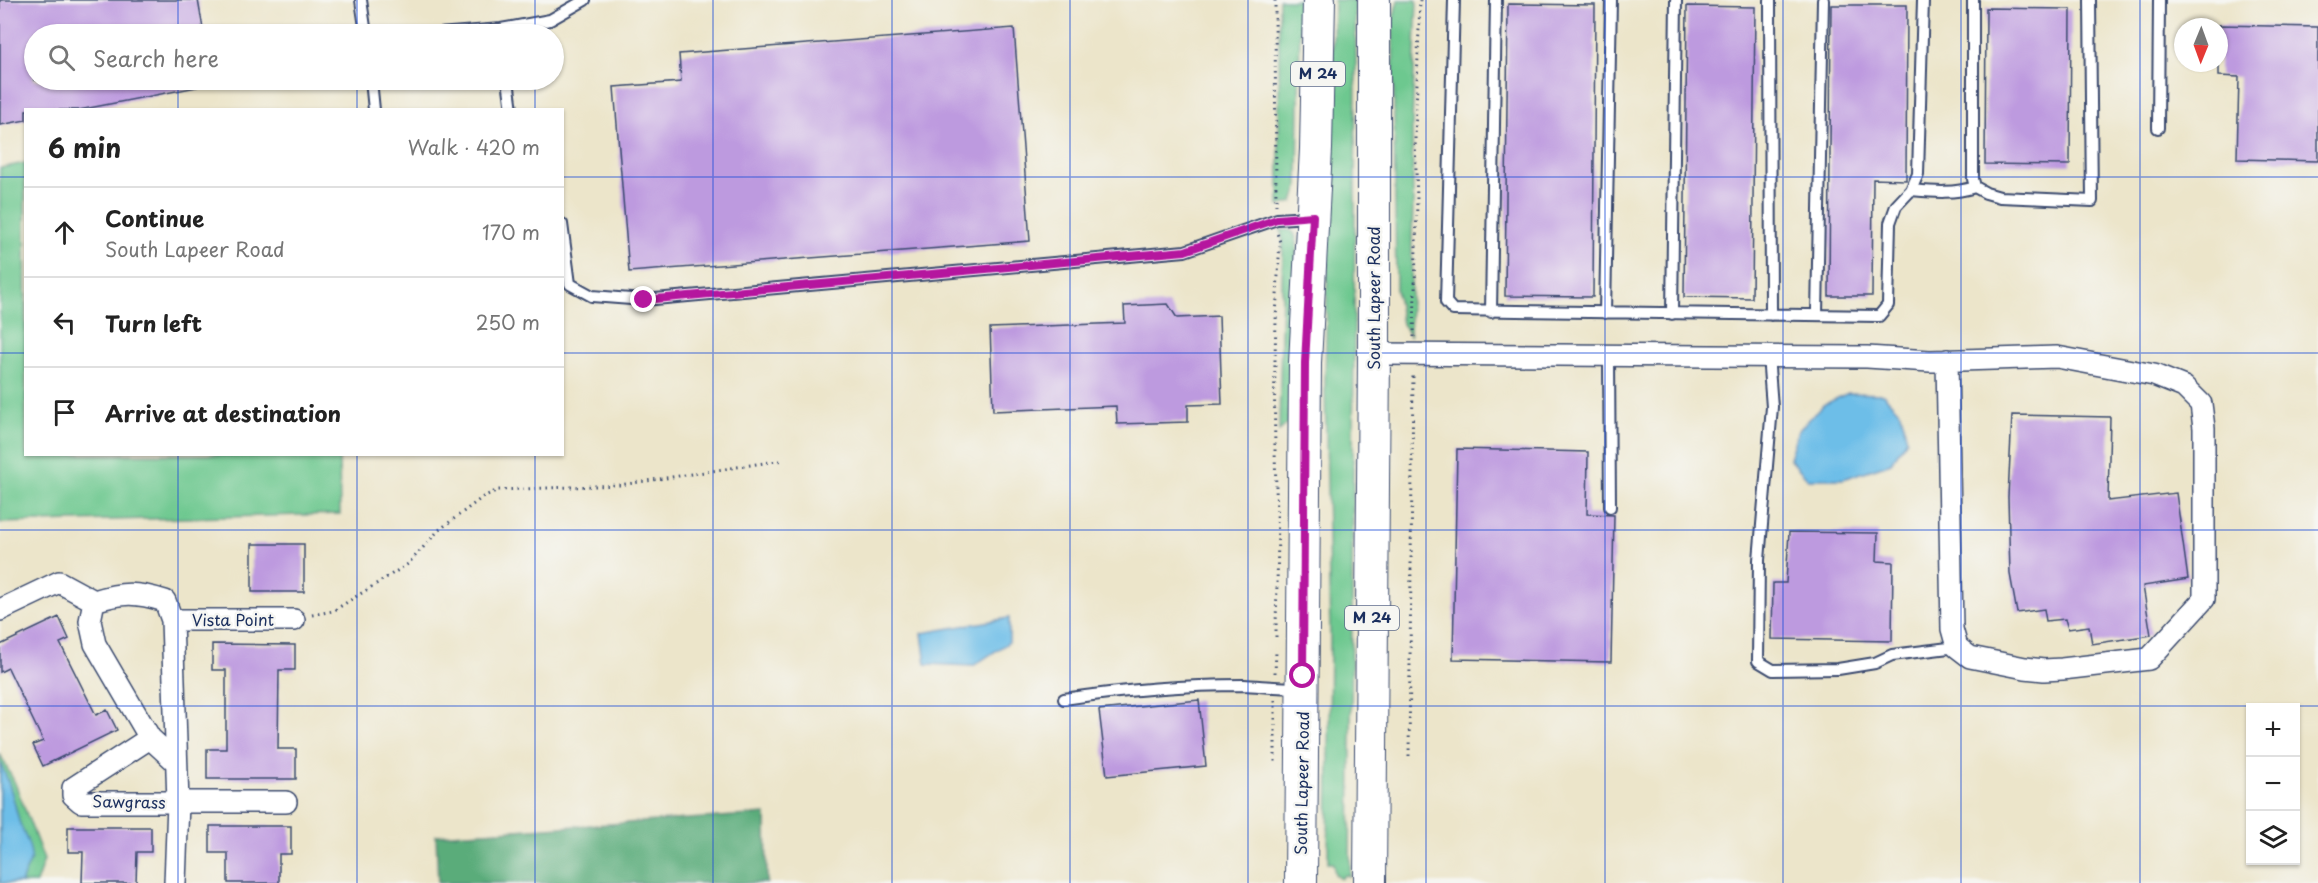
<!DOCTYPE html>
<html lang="en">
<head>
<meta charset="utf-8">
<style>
  :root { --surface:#fff; --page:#f2f2f2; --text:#222; --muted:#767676; --line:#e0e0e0 }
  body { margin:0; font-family:"Playpen Sans",sans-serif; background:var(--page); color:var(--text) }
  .controls { position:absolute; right:18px; bottom:18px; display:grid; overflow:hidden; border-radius:0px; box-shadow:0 2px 4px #0004 }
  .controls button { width:54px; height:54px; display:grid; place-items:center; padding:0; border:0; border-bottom:2px solid var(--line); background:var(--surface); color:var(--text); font:30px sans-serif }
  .compass { position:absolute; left:2174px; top:18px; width:54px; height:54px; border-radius:50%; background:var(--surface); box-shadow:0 2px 4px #0004; rotate:181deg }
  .stop { position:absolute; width:18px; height:18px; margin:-14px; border:4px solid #b5179e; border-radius:50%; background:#fff }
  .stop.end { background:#b5179e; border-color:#fff; box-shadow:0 2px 6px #0008 }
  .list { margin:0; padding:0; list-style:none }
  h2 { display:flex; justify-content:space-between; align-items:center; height:78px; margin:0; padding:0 24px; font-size:26px }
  h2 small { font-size:20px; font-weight:400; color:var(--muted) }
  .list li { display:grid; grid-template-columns:39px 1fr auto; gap:18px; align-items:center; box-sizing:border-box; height:90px; padding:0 24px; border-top:2px solid var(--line) }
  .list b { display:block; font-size:22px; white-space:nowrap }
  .list p { margin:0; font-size:20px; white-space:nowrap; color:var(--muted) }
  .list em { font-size:20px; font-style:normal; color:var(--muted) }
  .icon { flex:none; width:33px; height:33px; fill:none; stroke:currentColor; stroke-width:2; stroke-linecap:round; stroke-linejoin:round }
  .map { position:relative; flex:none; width:2318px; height:883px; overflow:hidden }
  .search { position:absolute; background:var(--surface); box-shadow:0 2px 4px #0004; left:24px; top:24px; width:540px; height:66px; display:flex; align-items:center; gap:15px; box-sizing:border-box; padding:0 21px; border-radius:33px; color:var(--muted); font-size:22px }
  .panel { position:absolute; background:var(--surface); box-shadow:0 2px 4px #0004; left:24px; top:108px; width:540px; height:348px; border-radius:0px }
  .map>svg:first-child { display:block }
  .green { fill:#6dc88f; stroke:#447c76; stroke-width:1.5 }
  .forest { fill:#5aac7a; stroke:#3a6e6c; stroke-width:1.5 }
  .water { fill:#6dbee8; stroke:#4476a3; stroke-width:1.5 }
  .building { fill:#bd9adf }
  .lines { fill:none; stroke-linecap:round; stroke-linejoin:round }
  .lane-casing { stroke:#3a4a6e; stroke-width:14 }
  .street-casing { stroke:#3a4a6e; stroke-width:24 }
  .primary-casing { stroke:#3a4a6e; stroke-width:34 }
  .path { stroke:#3a4a6e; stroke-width:3; stroke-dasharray:1.5 4.5; stroke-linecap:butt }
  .lane { stroke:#fff; stroke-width:10 }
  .street { stroke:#fff; stroke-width:21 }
  .primary { stroke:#fff; stroke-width:32 }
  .route { stroke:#b5179e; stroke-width:8 }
  .grid { fill:none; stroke:#1d4ed8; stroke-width:1.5; stroke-opacity:0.55 }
  .labels { text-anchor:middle; stroke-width:5; stroke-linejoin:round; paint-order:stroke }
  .shield { fill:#f6f6f2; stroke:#5d6b8a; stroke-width:1.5 }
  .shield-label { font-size:15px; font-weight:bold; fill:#1b2f5e }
  .street-label { font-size:16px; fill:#1b2f5e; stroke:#f6f6f2 }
</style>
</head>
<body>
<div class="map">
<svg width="2318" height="883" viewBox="0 0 2318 883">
  <rect width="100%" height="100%" fill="#f6f6f2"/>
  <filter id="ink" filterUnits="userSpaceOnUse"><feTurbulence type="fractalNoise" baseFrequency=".0167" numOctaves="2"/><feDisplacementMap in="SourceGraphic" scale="12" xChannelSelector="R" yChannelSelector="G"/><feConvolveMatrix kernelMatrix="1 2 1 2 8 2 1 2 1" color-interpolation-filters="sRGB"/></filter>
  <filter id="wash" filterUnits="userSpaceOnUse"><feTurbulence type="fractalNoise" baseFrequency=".008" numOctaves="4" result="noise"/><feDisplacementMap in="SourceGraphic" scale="24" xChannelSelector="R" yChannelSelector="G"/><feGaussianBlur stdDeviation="1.35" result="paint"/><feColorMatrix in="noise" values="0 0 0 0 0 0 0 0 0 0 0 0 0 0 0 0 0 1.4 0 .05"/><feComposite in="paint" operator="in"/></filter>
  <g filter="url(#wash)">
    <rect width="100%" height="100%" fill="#ece5ca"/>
    <!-- green -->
    <path class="green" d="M1279,0h21l-2,188 -5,14 -14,4z
      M1334,0h21l1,59 -6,817 -5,-1 -4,4 -6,-5 -2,-11h-5l2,-227 -5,-253z
      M1398,0h19l-5,123 1,77 -3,136 -8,-12 -6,-35 -3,-269z
      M25,163l1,291 313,1 1,59 -340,9v-355z
      M1281,230h9l4,3 3,9 -9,179 -2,4 -7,6 4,-189z
      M0,754l15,29 29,77 -8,23h-36z"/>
    <!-- forest -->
    <path class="forest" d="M766,814l1,69h-329l-2,-48z"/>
    <!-- water -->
    <path class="water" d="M1848,393l35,1 18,19 6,26 -16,24 -48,16h-35l-19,-21 9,-27 25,-26z
      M1009,618v24l-36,24 -47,-2 -4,-31z
      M0,763c10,19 14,38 19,58 4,12 12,23 12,36 -1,10 -9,16 -9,26h-22z"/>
    <g id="blocks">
      <!-- building -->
      <path class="building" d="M0,0h198l6,34h-170v46h162l1,7 -118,23h-53v10l-26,5z
        M1508,4l87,1 -2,292 -88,-1z
        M1831,5h76l-1,175 -33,-1 -1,117h-43z
        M1687,6l68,1 -3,291 -68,-1z
        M1986,8l85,1 -1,156 -85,-1z
        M2219,25l99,2v134l-81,-2 2,-82 -20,-1z
        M1014,28l16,213 -401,31 -15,-185 67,-5 -2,-28z
        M1168,304l9,14 42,-2 3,88 -34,1v17l-71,2 -1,-18 -123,5 -3,-83 135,-5 -1,-17z
        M2012,415l98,2 -2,84 68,-8 12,86 -45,7 8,49 -59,9 -3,-18 -21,3 -3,-10 -19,2 -2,-12 -27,4 -7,-39 -2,-77z
        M1457,449l131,3 -1,62 27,1 -3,147 -158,-3z
        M1789,532l89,1 -1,28 16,1 -1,79 -120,-2 1,-56h13z
        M252,544h52v48h-52z
        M59,617l10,22 -9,4 36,72 11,-5 10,20 -74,36 -10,-21 10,-4 -35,-73 -8,4v-27z
        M212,644l83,1v25h-16l-1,79h18v30h-89v-30h19v-79h-14z
        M1199,700l7,66 -99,10 -8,-66z
        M210,826h81v28h-12v29h-51v-30h-18z
        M68,827h83v25h-14l-1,31h-54l1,-31h-15z"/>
    </g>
  </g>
  <g filter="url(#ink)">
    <use href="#blocks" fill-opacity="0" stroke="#3a4a6e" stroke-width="1.5"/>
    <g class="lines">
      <!-- lane casing -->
      <g class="lane-casing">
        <path id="lane" d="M361,0l5,34
          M1454,0l-8,302 7,8 426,6 9,-11 2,-82 6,-17 15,-16 7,-16 5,-174
          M1770,0l1,315
          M1973,0v179l2,8 11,6 14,4 92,4 -2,-201
          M438,34l63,-5 49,-9 35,-20
          M371,80l3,30
          M508,80l4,30
          M2158,128l1,-128
          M1911,190c23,2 42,4 64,-3
          M562,224l8,60 22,12 52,4 541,-49 92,-32 32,-2
          M1491,312l5,-312
          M1605,313l6,-313
          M1672,314l4,-314
          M1817,315l6,-315
          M1609,355l1,152
          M1768,355l4,52 -13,153 -1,101 15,9 65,-1 37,-6 17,-8 65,-8
          M1064,699c60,-9 120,-14 180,-14 18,1 37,3 55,3"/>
      </g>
      <!-- street casing -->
      <g class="street-casing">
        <path id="street" d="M1374,354l493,3 63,4 127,-4 97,18 30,12 17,17 3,24v171l-55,60 -87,10 -18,1 -19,-2 -55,-11 -13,-10 -5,-18 -5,-269
          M0,610l59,-28 35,19
          M172,620h122
          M150,738l-77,50v7l8,7h205
          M175,883l3,-80 -6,-183 -7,-19c-29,-9 -42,-9 -71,0l-4,20 5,23 55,94 25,23"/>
      </g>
      <!-- primary casing -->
      <g class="primary-casing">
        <path id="primary" d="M1301,883l4,-520 11,-214 3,-149
          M1370,883l4,-529v-354"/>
      </g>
      <!-- path -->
      <path class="path" d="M1275,0l1,205
        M1414,337l3,-137 -2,-60 5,-140
        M312,615l21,-4 75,-47 31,-34 44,-33 15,-7 122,-5 163,-25
        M1276,637c0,-42 3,-83 1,-124 -4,-90 -3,-181 3,-271l-3,-9
        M1275,673l1,-21
        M1275,700v66
        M1409,756l4,-382"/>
      <!-- lane -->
      <use href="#lane" class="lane"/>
      <!-- street -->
      <use href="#street" class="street"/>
      <!-- primary -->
      <use href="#primary" class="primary"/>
    </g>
  </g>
  <g class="lines" filter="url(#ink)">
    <!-- route -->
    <path class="route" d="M644,300l541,-49 92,-32 36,-3 -8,147 -2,313"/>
  </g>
  <!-- grid -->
  <path class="grid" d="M178,0v34M357,0v34M535,0v34M713,0v883M892,0v883M1070,0v883M1248,0v883M1426,0v883M1605,0v883M1783,0v883M1961,0v883M2140,0v883M178,80v30M357,80v30M535,80v30M0,177h26M562,177h1756M0,353h26M562,353h1756M178,454v429M357,454v429M535,454v429M0,530h2318M0,706h2318"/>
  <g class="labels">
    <!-- shield labels -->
    <g class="shield">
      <rect x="1291" y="62" width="54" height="24" rx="4.5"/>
      <rect x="1345" y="606" width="54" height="24" rx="4.5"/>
    </g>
    <g class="shield-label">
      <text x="1318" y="79">M 24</text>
      <text x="1372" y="623">M 24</text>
    </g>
    <!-- street labels -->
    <g class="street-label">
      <text transform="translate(1374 298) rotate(-90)" y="6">South Lapeer Road</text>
      <text x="233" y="626">Vista Point</text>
      <text transform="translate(1302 783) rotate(-89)" y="6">South Lapeer Road</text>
      <text transform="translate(129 802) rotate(1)" y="6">Sawgrass</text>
    </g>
  </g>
</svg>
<div class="controls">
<button>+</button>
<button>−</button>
<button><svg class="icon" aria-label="layers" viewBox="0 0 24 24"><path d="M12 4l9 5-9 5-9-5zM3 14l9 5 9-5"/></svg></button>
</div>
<svg class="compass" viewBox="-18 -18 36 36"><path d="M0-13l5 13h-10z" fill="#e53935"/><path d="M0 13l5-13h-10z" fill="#767676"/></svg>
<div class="stop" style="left:1303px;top:676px"></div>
<div class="stop end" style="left:644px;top:300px"></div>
<div class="search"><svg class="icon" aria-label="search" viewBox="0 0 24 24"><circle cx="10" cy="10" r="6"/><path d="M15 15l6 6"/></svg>Search here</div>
<section class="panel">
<h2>6 min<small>Walk · 420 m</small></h2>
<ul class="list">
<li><svg class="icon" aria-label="ahead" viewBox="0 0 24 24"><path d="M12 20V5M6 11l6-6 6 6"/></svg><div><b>Continue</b><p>South Lapeer Road</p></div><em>170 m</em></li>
<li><svg class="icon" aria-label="left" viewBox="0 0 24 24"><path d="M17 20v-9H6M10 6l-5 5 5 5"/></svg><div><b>Turn left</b></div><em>250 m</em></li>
<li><svg class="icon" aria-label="arrive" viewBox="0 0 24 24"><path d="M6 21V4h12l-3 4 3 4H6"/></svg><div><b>Arrive at destination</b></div></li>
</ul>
</section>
</div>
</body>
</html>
